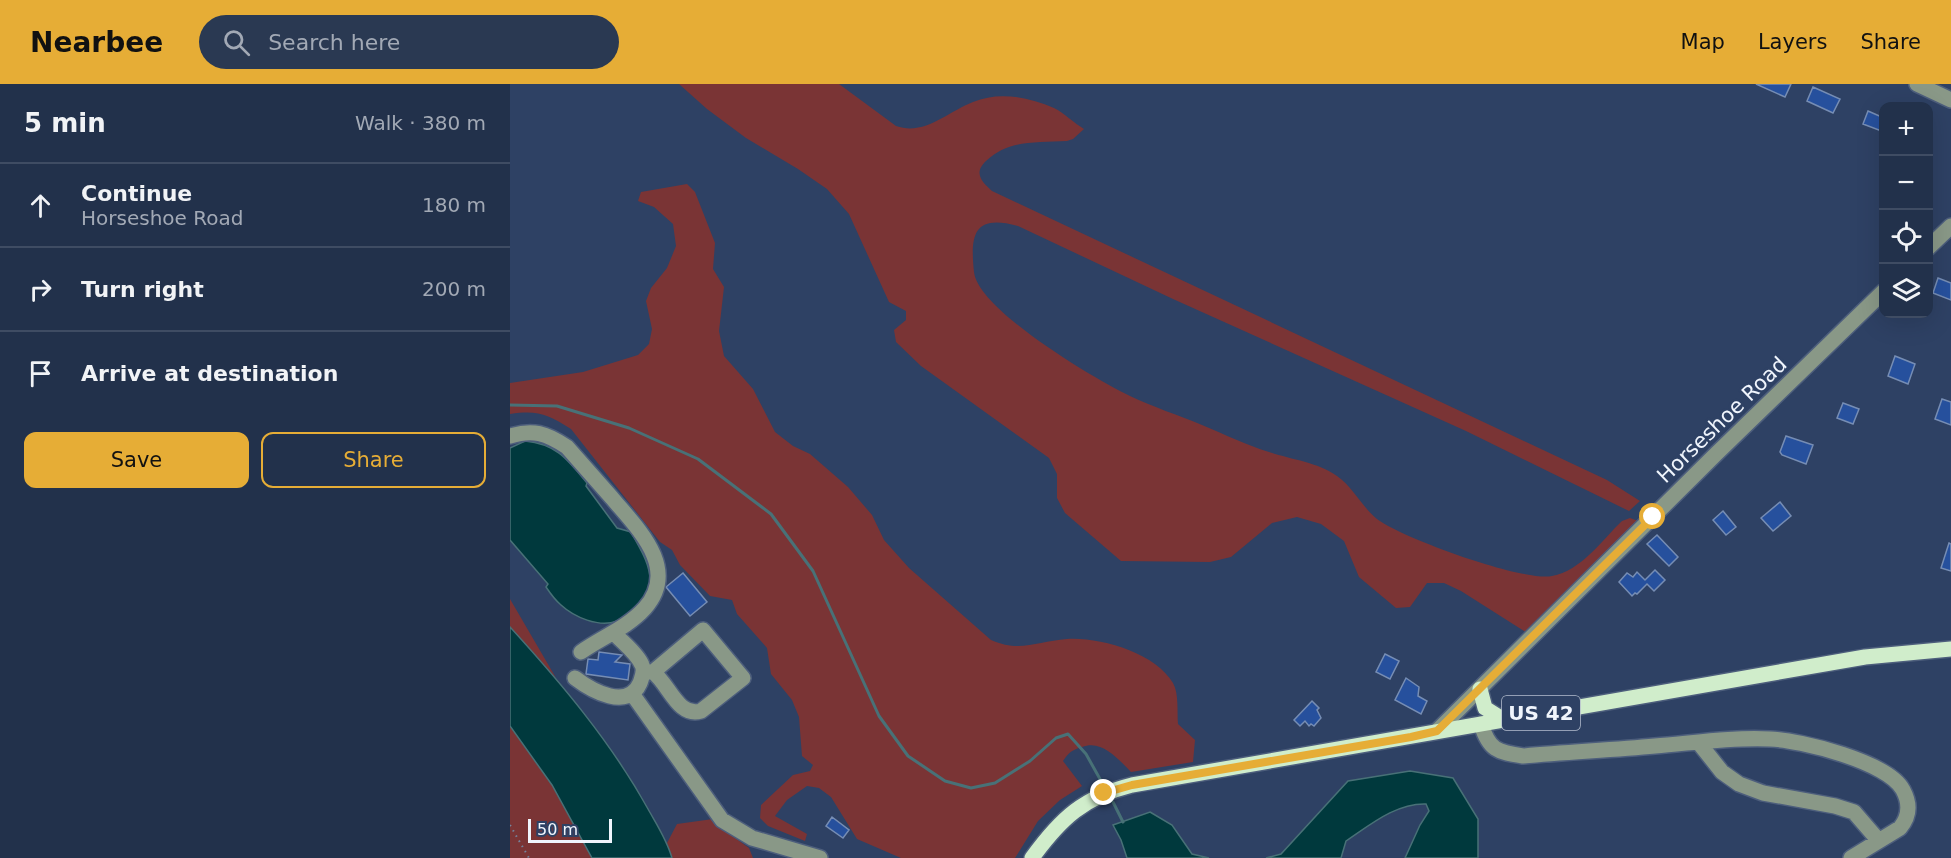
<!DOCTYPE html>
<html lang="en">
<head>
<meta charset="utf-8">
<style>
  :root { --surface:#22314b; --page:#2a3952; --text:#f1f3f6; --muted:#a2a9b5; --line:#3f4c63; --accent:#e6ad36 }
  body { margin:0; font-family:"DejaVu Sans",sans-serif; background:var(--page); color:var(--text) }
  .controls { position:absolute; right:18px; top:18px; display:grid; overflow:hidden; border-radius:12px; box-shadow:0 6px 24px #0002 }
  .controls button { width:54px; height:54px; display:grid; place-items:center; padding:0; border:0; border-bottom:2px solid var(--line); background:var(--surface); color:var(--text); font:30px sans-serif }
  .scale { position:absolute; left:18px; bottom:15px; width:84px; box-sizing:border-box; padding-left:6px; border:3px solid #f0f5fd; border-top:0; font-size:16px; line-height:21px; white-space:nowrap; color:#f0f5fd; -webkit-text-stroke:4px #2e4164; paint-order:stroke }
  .stop { position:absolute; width:18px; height:18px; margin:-14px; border:4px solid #e6ad36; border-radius:50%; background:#fff }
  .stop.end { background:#e6ad36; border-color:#fff; box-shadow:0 2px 6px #0008 }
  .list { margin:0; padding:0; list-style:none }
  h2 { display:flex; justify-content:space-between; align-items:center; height:78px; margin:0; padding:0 24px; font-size:26px }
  h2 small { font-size:20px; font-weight:400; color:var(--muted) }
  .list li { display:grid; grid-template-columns:39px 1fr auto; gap:18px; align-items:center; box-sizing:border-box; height:84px; padding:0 24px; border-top:2px solid var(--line) }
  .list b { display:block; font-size:22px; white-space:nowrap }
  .list p { margin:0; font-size:20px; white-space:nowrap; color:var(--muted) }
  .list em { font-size:20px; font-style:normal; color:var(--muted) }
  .actions { display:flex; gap:12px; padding:18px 24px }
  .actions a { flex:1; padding:14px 0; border:2px solid var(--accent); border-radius:12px; text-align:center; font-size:21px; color:var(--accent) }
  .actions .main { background:var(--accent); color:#111 }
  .icon { flex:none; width:33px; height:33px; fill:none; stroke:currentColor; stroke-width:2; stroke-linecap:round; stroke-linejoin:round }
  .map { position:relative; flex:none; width:1441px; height:774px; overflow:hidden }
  header { display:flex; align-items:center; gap:36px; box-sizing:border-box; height:84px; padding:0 30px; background:var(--accent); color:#111 }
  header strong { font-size:28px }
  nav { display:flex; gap:33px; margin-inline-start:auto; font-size:21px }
  .search { width:420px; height:54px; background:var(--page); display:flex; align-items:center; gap:15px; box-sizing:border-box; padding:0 21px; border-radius:33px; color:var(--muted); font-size:22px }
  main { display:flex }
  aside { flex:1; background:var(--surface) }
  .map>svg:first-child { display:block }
  .green { fill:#7a3435 }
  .water { fill:#00393d; stroke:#487177; stroke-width:1.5 }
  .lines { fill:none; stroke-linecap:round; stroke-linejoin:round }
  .stream { stroke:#487177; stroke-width:3 }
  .building { fill:#26509d; stroke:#768db4; stroke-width:1.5 }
  .minor-casing { stroke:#4d5e7c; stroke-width:18 }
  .major-casing { stroke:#4d5e7c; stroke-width:18 }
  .path { stroke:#76849d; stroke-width:2; stroke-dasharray:1.5 4.5; stroke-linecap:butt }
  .minor { stroke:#899887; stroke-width:15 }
  .major { stroke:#d0edcb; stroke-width:15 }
  .route { stroke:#e6ad36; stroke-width:8 }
  .labels { text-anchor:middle; stroke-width:5; stroke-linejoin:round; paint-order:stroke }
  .shield { fill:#2e4164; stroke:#b6bfcf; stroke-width:1.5 }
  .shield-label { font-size:20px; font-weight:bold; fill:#f0f5fd }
  .street-label { font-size:21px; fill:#f0f5fd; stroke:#2e4164 }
</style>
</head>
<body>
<header>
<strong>Nearbee</strong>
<div class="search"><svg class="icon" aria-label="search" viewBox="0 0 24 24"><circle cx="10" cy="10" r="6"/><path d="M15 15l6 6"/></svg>Search here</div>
<nav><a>Map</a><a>Layers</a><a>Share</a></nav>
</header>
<main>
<aside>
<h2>5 min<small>Walk · 380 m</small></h2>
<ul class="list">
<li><svg class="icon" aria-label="ahead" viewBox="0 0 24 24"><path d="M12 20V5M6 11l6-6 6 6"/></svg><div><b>Continue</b><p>Horseshoe Road</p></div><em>180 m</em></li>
<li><svg class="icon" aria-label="right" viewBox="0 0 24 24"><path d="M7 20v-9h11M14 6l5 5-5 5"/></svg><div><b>Turn right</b></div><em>200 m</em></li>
<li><svg class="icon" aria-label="arrive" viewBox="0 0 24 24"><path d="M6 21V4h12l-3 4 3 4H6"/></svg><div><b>Arrive at destination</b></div></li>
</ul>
<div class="actions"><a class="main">Save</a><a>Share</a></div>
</aside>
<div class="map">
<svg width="1441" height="774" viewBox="0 0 1441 774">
  <rect width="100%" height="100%" fill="#2e4164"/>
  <!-- green -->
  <path class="green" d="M169,0h160l57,42c29,10 51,-14 77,-24 26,-11 55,-5 81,6 10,5 20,15 30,21l-11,10 -6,2c-31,2 -57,-2 -81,20 -13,12 -4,21 6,30l615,289 33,21 -11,10 -163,-80 -293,-132 -155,-73c-44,-12 -48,8 -44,46 4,38 122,108 156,124 23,11 48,19 72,29 22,9 44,20 67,27 23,8 48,10 68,24 16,11 25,31 40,43 25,19 146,63 175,57 29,-5 50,-36 70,-55l8,-3 8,3 -111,112 -66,-42 -17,-8h-17l-17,24 -14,1 -37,-31 -15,-36 -23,-17 -24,-7 -25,6 -41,34 -21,5 -89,-1 -56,-48 -8,-15v-24l-8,-16 -128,-92 -25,-24 -2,-12 12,-10v-9l-17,-9 -40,-88 -22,-25 -29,-20 -52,-31 -39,-29z
    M177,100l8,8 20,51 -2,26 11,18 -5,44 5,25 29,33 22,43 18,14 17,8 38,33 24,28 12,25 25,28 82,72c29,13 47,1 76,-1 34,-2 88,14 106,44 6,10 4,30 5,41l17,16 -2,22 -62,10c-13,-13 -29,-33 -49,-25 -10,3 -13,5 -19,14l19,25 -22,14 -22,21 -23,37h-114l-44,-19 -26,-42 -12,-9 -12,-2 -20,14 -12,16 32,18 -2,7 -37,-15 -8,-8 1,-13 32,-30 17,-4 3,-6 -11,-9 -3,-39 -7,-17 -21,-26 -4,-26 -30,-34 -5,-14 -22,-4 -30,-31 -8,-15 -12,-8 -89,-113c-24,-15 -33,-19 -61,-15v-31l73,-11 55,-17 11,-11 3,-15 -6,-28 5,-13 16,-20 9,-22 -3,-22 -19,-17 -16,-6 3,-9z
    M0,515l46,79 -46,-51z
    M0,642l42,59 40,73h-82z
    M203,735l11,11 25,18 4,10h-81l-5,-15 10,-19z"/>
  <!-- water -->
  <path class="water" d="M15,357c32,3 43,19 62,42l-1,3 31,42 14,4c8,15 19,31 19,48 0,14 -7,24 -17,31 -5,4 -10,9 -16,10 -18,7 -43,-4 -56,-16 -6,-5 -11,-12 -15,-18l2,-3 -38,-44v-92z
    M0,543c51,56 101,115 138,182 9,16 19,31 24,49h-80l-40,-73 -42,-59z
    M900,687l43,7 25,41v39h-73l15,-33 9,-14 -3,-7c-30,-1 -56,21 -80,37l-5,17h-75l15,-4 67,-73z
    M640,728l22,13 20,29 17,4h-82l-6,-18 -8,-15z"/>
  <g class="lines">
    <!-- stream -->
    <path class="stream" d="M0,321l47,1 72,22 69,31 73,55 42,57 66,145 29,40 37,25 26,7 24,-5 35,-22 26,-23 12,-4 18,20 19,34
      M600,712l13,26"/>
  </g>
  <!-- building -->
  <path class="building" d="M1246,0h35l-6,13z
    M1303,3l27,12 -7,14 -26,-12z
    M1358,27l16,7v14l-21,-8z
    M1428,194l13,5v17l-18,-7z
    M1385,272l20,8 -7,20 -20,-8z
    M1432,315l9,3v23l-16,-6z
    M1333,319l16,6 -6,15 -16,-6z
    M1276,352l27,9 -7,19 -24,-9 -2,-3z
    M1270,418l11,14 -18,15 -12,-13z
    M1213,427l13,16 -10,8 -13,-15z
    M1147,451l21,22 -9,9 -22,-22z
    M1439,459l2,1v27l-10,-3z
    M1145,486l10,10 -11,11 -7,-7 -10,10 -2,-1 -3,3 -13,-14 8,-9 6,4 4,-5 8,8z
    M173,489l24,29 -17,14 -24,-29z
    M89,568l23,3 -7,7 15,2 -2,16 -42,-6 2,-15 10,1z
    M875,570l14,7 -9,18 -14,-7z
    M896,594l13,9 -1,9 9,5 -6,13 -26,-14z
    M802,617l7,7 -2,2 4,8 -7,8 -3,-2 -2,2 -4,-5 -5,5 -6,-6z
    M322,733l17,13 -6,8 -17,-12z"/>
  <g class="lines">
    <!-- minor casing -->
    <g class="minor-casing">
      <path id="minor" d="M1407,0l34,16
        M1418,164l23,-22
        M0,352c23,-7 36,-3 57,11 15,17 30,34 45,51 25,30 68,70 33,110 -18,20 -43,29 -64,44
        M134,588h9l50,-42 40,48 -42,33c-23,7 -32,-27 -48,-39
        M65,594c17,13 53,33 65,5 2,-6 5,-12 2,-18 -5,-12 -20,-23 -28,-32
        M123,611l89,125 30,18 68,20
        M971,640c8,26 16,28 42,32 44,-4 88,-6 132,-10 38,-3 77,-9 115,-7 30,1 119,23 133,51 7,13 7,26 -3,38l-49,30
        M927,647l280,-278 167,-162
        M1189,659l23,29 17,12 24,9 72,13 19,6 25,29"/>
    </g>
    <!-- major casing -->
    <g class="major-casing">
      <path id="major" d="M970,605l5,19 19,12
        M522,774c29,-40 52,-61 100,-73l733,-128 86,-8"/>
    </g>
    <!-- path -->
    <path class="path" d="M0,741l19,33"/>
    <!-- minor -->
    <use href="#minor" class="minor"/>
    <!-- major -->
    <use href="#major" class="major"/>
  </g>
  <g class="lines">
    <!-- route -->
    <path class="route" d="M594,709l28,-8 279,-48 26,-6 216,-214"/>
  </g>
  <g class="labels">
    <!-- shield labels -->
    <rect class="shield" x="992" y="612" width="78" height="34" rx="4.5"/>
    <g class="shield-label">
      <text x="1031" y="636">US 42</text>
    </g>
    <!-- street labels -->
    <g class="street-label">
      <text transform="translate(1212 336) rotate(-44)" y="7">Horseshoe Road</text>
    </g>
  </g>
</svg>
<div class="controls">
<button>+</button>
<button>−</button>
<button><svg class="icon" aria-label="locate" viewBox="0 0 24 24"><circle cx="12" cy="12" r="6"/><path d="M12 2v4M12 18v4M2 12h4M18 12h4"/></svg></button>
<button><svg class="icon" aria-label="layers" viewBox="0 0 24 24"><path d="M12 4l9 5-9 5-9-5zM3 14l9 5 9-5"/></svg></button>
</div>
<div class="scale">50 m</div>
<div class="stop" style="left:1143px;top:433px"></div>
<div class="stop end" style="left:594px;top:709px"></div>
</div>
</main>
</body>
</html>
